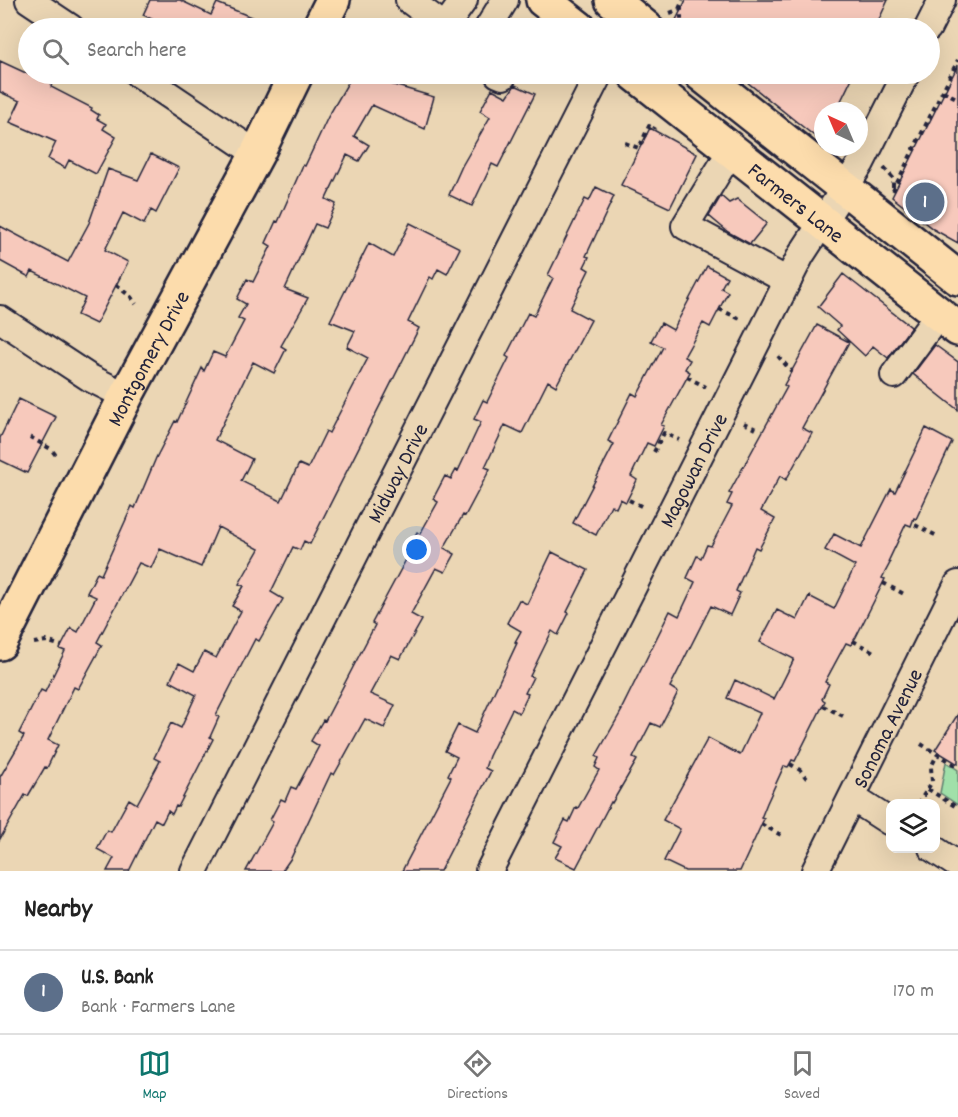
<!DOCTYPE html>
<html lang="en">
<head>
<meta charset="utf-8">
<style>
  :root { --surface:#fff; --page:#f2f2f2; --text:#222; --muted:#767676; --line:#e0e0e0; --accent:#0f766e }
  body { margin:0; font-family:Dekko,sans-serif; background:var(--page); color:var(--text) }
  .controls { position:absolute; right:18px; bottom:18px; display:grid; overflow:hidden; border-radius:12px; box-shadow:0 6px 24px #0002 }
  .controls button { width:54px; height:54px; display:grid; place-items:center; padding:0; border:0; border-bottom:2px solid var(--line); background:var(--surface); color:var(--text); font:30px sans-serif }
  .compass { position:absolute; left:814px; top:102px; width:54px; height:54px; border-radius:50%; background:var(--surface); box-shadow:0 6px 24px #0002; rotate:316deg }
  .you { position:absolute; left:417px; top:550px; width:21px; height:21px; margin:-15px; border:4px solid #fff; border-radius:50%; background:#1a73e8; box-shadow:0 0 0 9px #1a73e833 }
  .badge { display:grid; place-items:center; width:39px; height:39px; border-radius:50%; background:var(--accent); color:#fff; font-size:20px; font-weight:700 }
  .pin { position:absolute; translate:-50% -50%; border:3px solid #fff; box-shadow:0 2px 6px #0006 }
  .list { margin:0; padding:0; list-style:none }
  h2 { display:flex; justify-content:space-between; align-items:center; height:78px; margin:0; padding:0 24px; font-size:26px }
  h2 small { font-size:20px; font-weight:400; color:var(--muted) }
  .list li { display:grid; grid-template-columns:39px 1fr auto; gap:18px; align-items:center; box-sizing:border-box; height:84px; padding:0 24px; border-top:2px solid var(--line) }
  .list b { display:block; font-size:22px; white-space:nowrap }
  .list p { margin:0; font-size:20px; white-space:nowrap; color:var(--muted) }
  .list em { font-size:20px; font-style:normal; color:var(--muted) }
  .icon { flex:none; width:33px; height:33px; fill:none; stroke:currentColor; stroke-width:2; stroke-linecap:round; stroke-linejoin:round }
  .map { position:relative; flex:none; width:958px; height:871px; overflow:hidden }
  .search { position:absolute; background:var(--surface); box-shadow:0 6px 24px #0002; left:18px; right:18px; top:18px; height:66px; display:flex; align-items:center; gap:15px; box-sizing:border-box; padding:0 21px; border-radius:33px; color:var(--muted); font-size:22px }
  .sheet { height:162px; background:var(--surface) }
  nav { display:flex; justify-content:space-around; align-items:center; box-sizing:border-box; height:84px; border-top:2px solid var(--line); background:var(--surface); font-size:16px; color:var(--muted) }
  nav a { display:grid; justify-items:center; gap:3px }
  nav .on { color:var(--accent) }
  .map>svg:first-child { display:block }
  .green { fill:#a0e0a9; stroke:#618172; stroke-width:1.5 }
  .building { fill:#f7c9bc; stroke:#22223b; stroke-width:1.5 }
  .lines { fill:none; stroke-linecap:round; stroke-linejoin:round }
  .minor-casing { stroke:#22223b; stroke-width:30 }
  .major-casing { stroke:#22223b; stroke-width:38 }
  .path { stroke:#22223b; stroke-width:4; stroke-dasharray:4.5 4.5; stroke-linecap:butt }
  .minor { stroke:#ebd6b4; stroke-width:26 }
  .major { stroke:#fcdcac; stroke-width:33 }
  .labels { text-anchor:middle; stroke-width:6; stroke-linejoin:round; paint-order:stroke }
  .street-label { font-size:22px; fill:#22223b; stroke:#ebd6b4 }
</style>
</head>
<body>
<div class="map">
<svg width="958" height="871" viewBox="0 0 958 871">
  <rect width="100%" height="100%" fill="#ebd6b4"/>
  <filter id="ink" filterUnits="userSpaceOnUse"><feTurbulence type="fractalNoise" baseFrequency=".0167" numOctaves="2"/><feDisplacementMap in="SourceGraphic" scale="12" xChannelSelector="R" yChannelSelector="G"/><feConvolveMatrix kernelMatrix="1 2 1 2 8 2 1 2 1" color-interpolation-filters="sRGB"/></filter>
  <g filter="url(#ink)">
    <!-- green -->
    <path class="green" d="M946,762l12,8v35l-18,-12z"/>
    <!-- building -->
    <path class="building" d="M150,0h30l31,15 6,-12 61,25h-107l-28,-13z
      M686,0h202l-13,28h-203z
      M0,61l28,13h8l17,7 -2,6 41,21 -1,2 8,5 -2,4 9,5 -3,5 13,8 -20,37 -27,-14 -4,8 -17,-9 8,-17 -46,-20 10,-21 -20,-9z
      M958,65v178l-25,-14 -41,-32z
      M353,74h39l-5,9 47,14 -9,32 -53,-24 -18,31 15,9 -10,16 -12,-6 -21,44 10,5 -11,24 -10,-4 -30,65 23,9 -27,48 5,3 -12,24 -21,-11 -38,78 37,19 -11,22 40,20 18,-37 9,4 18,-37 3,2 39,-75 -21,-11 8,-16 -25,-10 39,-78 24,14 17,-34 50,25 -13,26 -9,-5 -5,10 -3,-2 -22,45 11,6 -109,216 -6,-3 -4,9 -7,-3 -22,45 12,7 -24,42 -4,-2 -39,76 3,2 -9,20 3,2 -35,68 -2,-1 -4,8 -4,-3 -6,12 -7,-4 -26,52h-22l7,-13 -17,-9 10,-19 4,2 18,-33 8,5 23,-43 -6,-3 17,-35 10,5 15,-33 -26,-14 9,-18 15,8 10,-19 12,6 25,-47 -9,-5 12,-20 -5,-2 20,-35 -41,-22 -17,40 -41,-18 -9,19 -12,-5 -42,79 5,3 -24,44 -4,-2 -26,53 10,5 -11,23 -2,-1 -17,29 -3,-1 -25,44v-62l24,-41 -5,-3 22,-43 4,2 20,-41 -5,-2 11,-21 7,4 18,-35 -9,-4 10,-20 4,2 31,-69 3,2 21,-50 19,-37 2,1 25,-54 2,3 9,-19 12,5 19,-36 -6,-3 8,-14 -9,-5 10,-20 6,3 18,-36 -5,-3 10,-22 2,1 25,-57 2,1 23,-49z
      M737,74h117l-18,37h-13v32z
      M515,85l20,9 -37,73 -6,-3 -20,42 -23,-11 13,-29 28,-49 -10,-6 12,-22 15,8z
      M650,128l47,26 -27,54 -49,-23z
      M151,154l28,14 -23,45 -5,-3 -7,14 -21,-11 -18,37 23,12 -32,62 -19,-9 8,-17 -53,-27 -3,6 -29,-16v-35l68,36 21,-39 19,-54 30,11z
      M596,187l18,9 -28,60 3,1 -5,10 5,3 -19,39 21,11 -35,66 -8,-5 -26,52 -17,-8 -20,42 5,2 -25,47 -2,-1 -19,33 11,6 -10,18 -9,-4 -25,46 11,6 -22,39 -9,-4 -21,39 25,11 -11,23 -19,-9 -31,56 -3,-2 -40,85 -9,13h-36l27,-49 -3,-2 11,-21 4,2 6,-14 5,2 23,-43 -8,-5 12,-21 2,1 50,-96 -3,-2 37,-69 -3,-2 11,-20 3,2 18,-32 -5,-3 12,-23 6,3 5,-9 2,1 23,-49 -7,-3 9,-19 4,2 22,-44 -3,-2 22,-43 6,3 19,-38 -5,-3 37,-76 4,2z
      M721,196l8,7 8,-4 30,24 -17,21 -22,-12 -19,-16z
      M707,266l20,11 -6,11 7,4 -18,35 -7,-4 -19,34 6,3 -5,9 5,3 -29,53 3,1 -10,20 -7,-3 -16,33 6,4 -11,22 -6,-3 -4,9 -5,-3 -15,30 -23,-12 41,-79 -6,-3 24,-48 5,3 26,-49 -12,-6 10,-18 12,7z
      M843,274l68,53 -23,31 -15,-12 -8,10 -28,-26 3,-4 -22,-19z
      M817,325l32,17 -47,86 10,5 -26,47 -6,-4 -19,35 14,8 -16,30 -4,-2 -19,44 4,2 -10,22 -19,-9 -41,81 8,5 -18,35 -9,-4 -18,35 4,2 -25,43 -1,-1 -35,66 -21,-10 7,-12 -8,-4 11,-22 4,2 7,-15 2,1 21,-38 -4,-3 4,-9 -3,-2 26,-46h-1l49,-99 9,5 16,-34 -8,-4 10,-22 4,2 6,-13 4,1 21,-40 -5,-2 5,-10 -3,-1 58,-106 -3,-2z
      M935,345l23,17v48l-45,-36z
      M19,399l37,18 -29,56 -27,-13v-22z
      M926,428l26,14 -36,77 -2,-1 -3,8 -5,-2 -18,38 2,1 -8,15 3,1 -29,58 -5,8 -5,-2 -21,39 4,2 -7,15 3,2 -30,60 -3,-1 -4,7 -4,-1 -17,37 -6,15 3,1 -24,52h-55l-21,-10 16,-32 -17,-9 45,-82 32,17 20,-42 -33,-15 8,-18 39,19 20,-40 -34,-17 17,-32 20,10 12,-24 25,13 21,-43 -30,-16 9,-16 27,14 30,-59 4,3z
      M552,552l36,18 -21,42 2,1 -11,22 -6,-4 -22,45 3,1 -8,16 3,1 -9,19 -7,-4 -23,47 -4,12 6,3 -51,100h-38l49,-94 -3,-2 9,-18 -12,-6 13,-26 17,8 42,-90 -2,-1 6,-11 -14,-8 12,-23 8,4z
      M958,714v50l-23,-14z"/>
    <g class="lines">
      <!-- minor casing -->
      <g class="minor-casing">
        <g id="minor">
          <path d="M29,0l42,28"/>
          <path d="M409,0l36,27 19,-27"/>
          <path d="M488,28l17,-28"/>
          <path d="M928,28l14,-28"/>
          <path d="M138,74l119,80"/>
          <path d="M498,74l5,2"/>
          <path d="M731,151l-46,75 103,55"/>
          <path d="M0,319l90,59 36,18"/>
          <path d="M894,375l45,-61"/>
          <path d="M853,798l37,24"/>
          <path d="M932,848l26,17"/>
          <path id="s1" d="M194,871l405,-797"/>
          <path id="s2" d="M489,871l312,-616 60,-92 45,-89"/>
          <path id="s3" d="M815,871l143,-287"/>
        </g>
      </g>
      <!-- major casing -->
      <g class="major-casing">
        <g id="major">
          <path d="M543,0l36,28"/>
          <path d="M612,0l34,28"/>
          <path d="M319,28l14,-28"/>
          <path id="s4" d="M635,74l323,255"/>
          <path d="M701,74l257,204"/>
          <path id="s5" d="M0,643l126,-247 131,-242 39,-80"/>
        </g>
      </g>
      <!-- path -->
      <path class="path" d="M679,9l4,-9
        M670,13l11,-4v14l7,5
        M943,91l15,8
        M625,143l14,5 10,-22 5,3 1,-2
        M884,168l9,10v12
        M893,191l65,-131
        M116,285l15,12 5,7
        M719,309l21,10
        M778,356l14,16
        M687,377l19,10
        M744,423l12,6
        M30,437l21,12 7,9
        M654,452l10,-19 15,7
        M629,500l16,8
        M915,525l22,11
        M883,583l23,12
        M853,641l23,12
        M34,643l12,-2 16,5
        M823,706l20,10
        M921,744l37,23
        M790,764l10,6 9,11
        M928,789l30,19
        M918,804l14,-22 -1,-15 6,-12
        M761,824l20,11"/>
      <!-- minor -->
      <use href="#minor" class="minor"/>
      <!-- major -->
      <use href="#major" class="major"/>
    </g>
  </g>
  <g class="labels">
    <!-- street labels -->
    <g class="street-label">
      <text dy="8" stroke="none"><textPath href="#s4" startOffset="206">Farmers Lane</textPath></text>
      <text dy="8" stroke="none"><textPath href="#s5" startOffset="321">Montgomery Drive</textPath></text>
      <text dy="8" stroke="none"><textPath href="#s2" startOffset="450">Magowan Drive</textPath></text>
      <text dy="8" stroke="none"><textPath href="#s1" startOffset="447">Midway Drive</textPath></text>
      <text dy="8" stroke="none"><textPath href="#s3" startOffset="160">Sonoma Avenue</textPath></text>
    </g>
  </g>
</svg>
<div class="controls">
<button><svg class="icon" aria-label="layers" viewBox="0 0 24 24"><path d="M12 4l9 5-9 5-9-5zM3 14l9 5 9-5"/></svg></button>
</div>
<svg class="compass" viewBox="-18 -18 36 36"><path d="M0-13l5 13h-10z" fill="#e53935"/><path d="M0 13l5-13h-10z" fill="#767676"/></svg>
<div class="you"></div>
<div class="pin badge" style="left:925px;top:202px;background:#5c6f8a">1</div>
<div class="search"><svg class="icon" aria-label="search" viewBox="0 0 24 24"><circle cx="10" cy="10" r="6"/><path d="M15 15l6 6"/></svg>Search here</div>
</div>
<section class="sheet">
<h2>Nearby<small></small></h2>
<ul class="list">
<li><span class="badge" style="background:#5c6f8a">1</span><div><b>U.S. Bank</b><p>Bank · Farmers Lane</p></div><em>170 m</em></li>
</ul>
</section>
<nav>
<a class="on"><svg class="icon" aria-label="map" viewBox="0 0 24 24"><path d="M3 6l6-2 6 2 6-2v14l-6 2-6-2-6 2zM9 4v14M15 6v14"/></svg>Map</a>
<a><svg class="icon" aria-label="directions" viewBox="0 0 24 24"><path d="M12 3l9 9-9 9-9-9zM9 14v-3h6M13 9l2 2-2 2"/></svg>Directions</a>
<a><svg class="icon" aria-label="saved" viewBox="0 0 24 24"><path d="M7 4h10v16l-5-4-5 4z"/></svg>Saved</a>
</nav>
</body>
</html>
